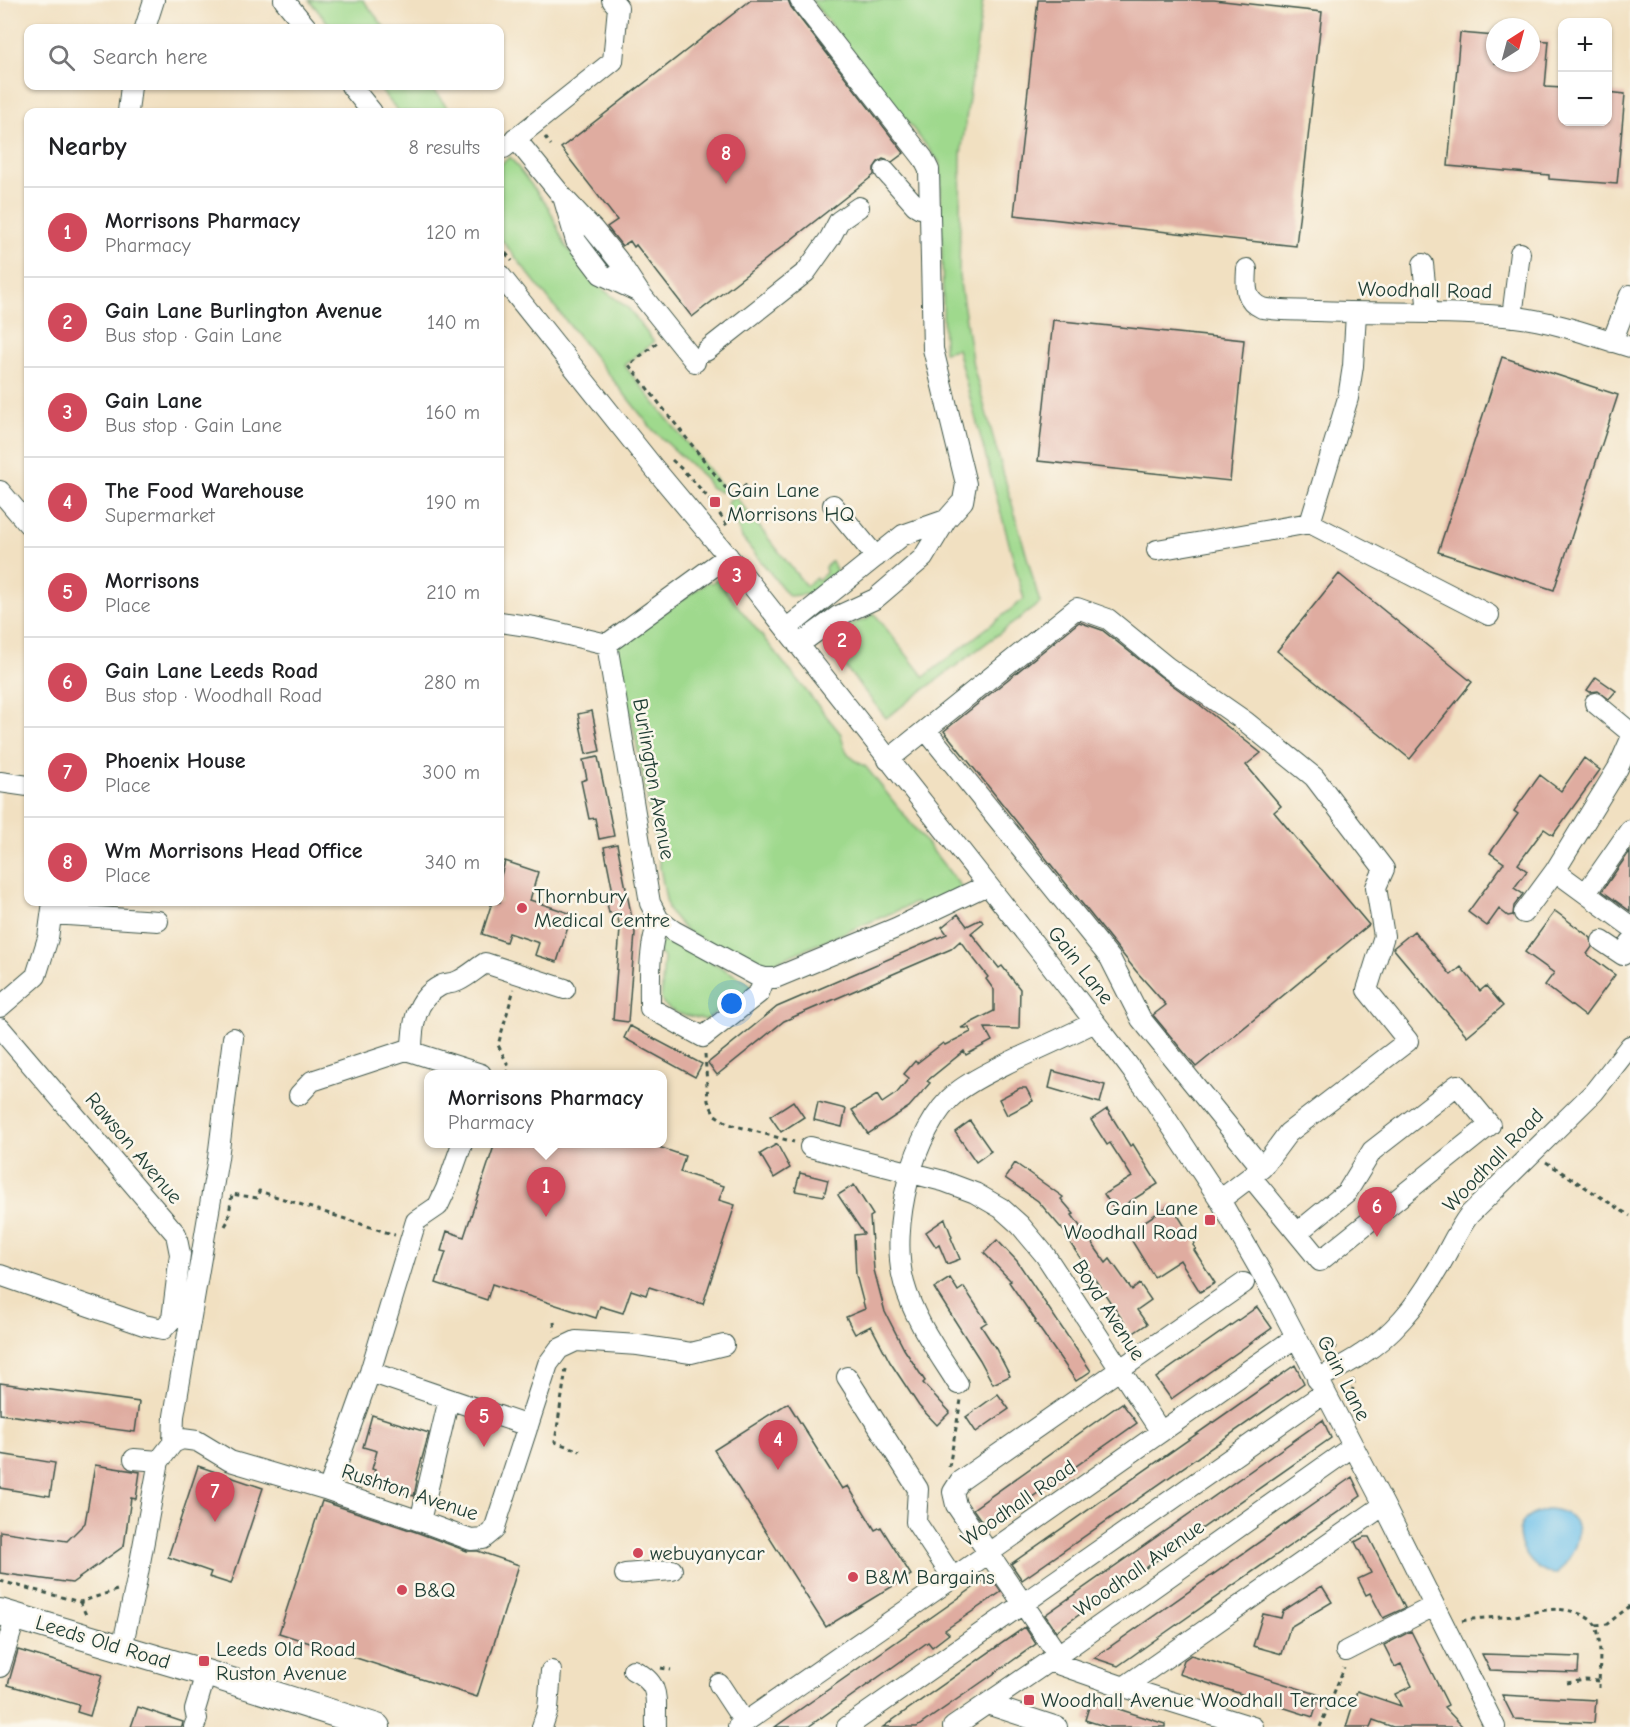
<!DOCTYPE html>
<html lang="en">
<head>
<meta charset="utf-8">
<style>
  :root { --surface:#fff; --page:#f2f2f2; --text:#202124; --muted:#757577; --line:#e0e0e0; --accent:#d1495b }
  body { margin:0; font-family:"Comic Neue",sans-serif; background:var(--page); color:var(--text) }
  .controls { position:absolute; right:18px; top:18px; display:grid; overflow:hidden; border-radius:12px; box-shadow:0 2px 4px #0004 }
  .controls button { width:54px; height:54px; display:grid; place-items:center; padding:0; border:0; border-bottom:2px solid var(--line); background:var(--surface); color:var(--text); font:30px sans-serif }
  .compass { position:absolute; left:1486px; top:18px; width:54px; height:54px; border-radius:50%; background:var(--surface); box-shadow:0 2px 4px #0004; rotate:36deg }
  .you { position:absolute; left:732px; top:1004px; width:21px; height:21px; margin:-15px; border:4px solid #fff; border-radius:50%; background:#1a73e8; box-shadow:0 0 0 9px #1a73e833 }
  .badge { display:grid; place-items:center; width:39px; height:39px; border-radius:50%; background:var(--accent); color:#fff; font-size:20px; font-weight:700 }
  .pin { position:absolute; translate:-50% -50px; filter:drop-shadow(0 2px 3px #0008) }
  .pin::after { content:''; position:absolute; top:32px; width:21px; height:18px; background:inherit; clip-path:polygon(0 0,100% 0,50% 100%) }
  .popup { position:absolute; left:424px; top:1070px; width:243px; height:78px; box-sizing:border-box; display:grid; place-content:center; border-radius:12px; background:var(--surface); filter:drop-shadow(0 2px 4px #0005); font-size:20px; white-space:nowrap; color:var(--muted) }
  .popup b { font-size:22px; color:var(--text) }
  .popup::after { content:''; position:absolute; left:50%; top:100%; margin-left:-12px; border:12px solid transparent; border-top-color:var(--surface) }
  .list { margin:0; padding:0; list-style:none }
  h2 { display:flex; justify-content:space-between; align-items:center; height:78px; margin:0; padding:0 24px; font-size:26px }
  h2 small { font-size:20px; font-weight:400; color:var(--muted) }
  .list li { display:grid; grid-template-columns:39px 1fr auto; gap:18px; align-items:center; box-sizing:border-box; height:90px; padding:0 24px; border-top:2px solid var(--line) }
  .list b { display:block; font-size:22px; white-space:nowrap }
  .list p { margin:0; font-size:20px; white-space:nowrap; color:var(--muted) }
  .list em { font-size:20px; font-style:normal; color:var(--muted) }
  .icon { flex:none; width:33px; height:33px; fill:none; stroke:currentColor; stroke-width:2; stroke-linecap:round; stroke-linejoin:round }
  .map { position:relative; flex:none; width:1630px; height:1727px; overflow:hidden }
  .search { position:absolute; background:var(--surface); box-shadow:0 2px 4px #0004; left:24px; top:24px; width:480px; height:66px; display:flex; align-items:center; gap:15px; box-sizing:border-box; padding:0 21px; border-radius:12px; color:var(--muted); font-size:22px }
  .panel { position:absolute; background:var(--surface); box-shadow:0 2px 4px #0004; left:24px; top:108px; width:480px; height:798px; border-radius:12px }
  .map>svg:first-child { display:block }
  .green { fill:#9fd98d; stroke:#5f8b60; stroke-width:1.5 }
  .water { fill:#6ec1ea; stroke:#467f8f; stroke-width:1.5 }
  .building { fill:#dfaca0 }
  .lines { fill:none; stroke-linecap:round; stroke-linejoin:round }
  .minor-casing { stroke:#3e5549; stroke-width:22 }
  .major-casing { stroke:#3e5549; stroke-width:28 }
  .path { stroke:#3e5549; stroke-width:3; stroke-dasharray:4.5 4.5; stroke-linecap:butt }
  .minor { stroke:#fff; stroke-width:20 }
  .major { stroke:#fff; stroke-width:26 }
  .poi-dot { fill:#d1495b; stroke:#fbf7ec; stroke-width:2 }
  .labels { text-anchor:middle; stroke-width:5; stroke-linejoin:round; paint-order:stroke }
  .street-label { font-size:21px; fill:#1f3d34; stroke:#fbf7ec }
  .poi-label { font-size:21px; fill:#1f3d34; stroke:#fbf7ec; text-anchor:start }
</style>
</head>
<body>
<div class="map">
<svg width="1630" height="1727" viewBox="0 0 1630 1727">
  <rect width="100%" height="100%" fill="#fbf7ec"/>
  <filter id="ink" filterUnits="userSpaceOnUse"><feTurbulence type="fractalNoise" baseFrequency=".0167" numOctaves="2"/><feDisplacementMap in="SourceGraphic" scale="12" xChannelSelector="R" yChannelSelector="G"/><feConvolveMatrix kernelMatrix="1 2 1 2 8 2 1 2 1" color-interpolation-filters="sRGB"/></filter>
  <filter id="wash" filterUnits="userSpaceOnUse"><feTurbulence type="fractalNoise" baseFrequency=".008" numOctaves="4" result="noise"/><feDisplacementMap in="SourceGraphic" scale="24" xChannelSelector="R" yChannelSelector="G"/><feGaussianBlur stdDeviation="1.35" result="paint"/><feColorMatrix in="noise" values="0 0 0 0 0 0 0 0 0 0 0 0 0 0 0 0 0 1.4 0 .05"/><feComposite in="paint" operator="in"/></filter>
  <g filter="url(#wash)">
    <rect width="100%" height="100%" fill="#f1e0c1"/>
    <!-- green -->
    <path class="green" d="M309,0h54l22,28h-53z
      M811,0h172l-22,154 -2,122 14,90 67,237 -154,115 -55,-69 3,-13 15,-11 18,-6 7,-6 50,64 100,-78 -67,-250 -13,3 -4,-189z
      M377,86h53l21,26h-52z
      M510,157l39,51 16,37 31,39 33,25 25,33 -30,23 100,124 -4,3 -10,-5 -5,-9 -52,-48 -153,-192v-73z
      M735,496l71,90 10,-8 2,2 8,-7 -1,-6 7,-6 5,11 -27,22 -21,2 -47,-58 -15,-36z
      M716,579l125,155c3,19 9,24 25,33l97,122 -42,16 -6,-2 -149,63 -36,-11 -44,-24 -18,-21 -37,-196 -6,-3 -9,-66 92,-63 4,1z
      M669,938l82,46v3l-9,12 -9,-1 -27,22c-15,-5 -36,-4 -45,-20l3,-42 -6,-6 3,-10z"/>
    <!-- water -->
    <path class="water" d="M1549,1509c46,5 28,42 8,65 -5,0 -10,0 -14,-3 -15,-8 -31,-33 -20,-49 6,-8 18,-10 26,-13z"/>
    <g id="blocks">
      <!-- building -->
      <path class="building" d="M751,0h37l3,7 113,146 -12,9 -9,-3 -5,3 -4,6v7l-182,142 -56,-72 -2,2 -4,-6 -8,5 -15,-19 10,-7 -56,-72z
        M1038,0h176l108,12 -26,234 -282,-31z
        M1460,33l35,3v27h36v-23l18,1 -4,46 18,1v34h45v-30l17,2 -8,90 -68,-5v-4l-101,-9z
        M1053,320l191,20 -14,141 -192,-20z
        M1502,357l116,38 -64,195 -116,-38z
        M1339,574l133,108 -62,77 -133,-108z
        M1079,622l23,8 58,46 40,29 61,48 -15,12 35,41 -7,6 95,113 -173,142 -43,-52 13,-10 -30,-34 -192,-240z
        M1596,677l20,14 -7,8 -11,-8 -8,1 -3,-2z
        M592,711l8,40 -14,3 -8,-40z
        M598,757l16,79 -15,3 -4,-21 -6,1 -8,-38 6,-2 -4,-19z
        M1584,758l16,12 -47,65 -9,-6 -26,35 9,7 -13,17 9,6 -9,12 -1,9 -5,1 -9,-7 -12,17 -19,-14 36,-49 -14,-10 28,-39 -4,-3 26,-36 21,16z
        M617,844l18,89 -7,89 -15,-2 7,-91 -3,-17 -8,1 -4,-20 8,-1 -9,-45z
        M1630,851v60l-28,-20z
        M505,861l33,11 -8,28 42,14 -15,48 -22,-7 4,-12 -30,-10 -3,9 -24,-8 10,-32h8v-23z
        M1555,911l36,27 1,9 -5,7 28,21 -30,41 -40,-31 9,-12 -29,-21z
        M958,914l9,12 14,-7 2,4 -12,10 28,35 3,-2 18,23 -1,40 -34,-1 7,13 -26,14 -2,-4 -37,30 3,2 -21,24 -41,27 -16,-24 25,-15 5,8 15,-10 12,-15 -5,-4 11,-13 2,2 26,-20 2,2 26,-13 -2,-4h-8l33,-17v-21l-8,-11 2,-2 -28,-36 -9,8 -167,72 -67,54 -9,-12 69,-56 170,-73 -5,-7z
        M1414,931l37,44 10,-8 19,24 6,-5 17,20 -36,30 -74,-88z
        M630,1026l72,38 -7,13 -71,-39z
        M1053,1071l52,14 -5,18 -51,-15z
        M1020,1088h6l7,13 -26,14 -8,-16z
        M793,1101l11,16 -23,15 -11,-16z
        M818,1102l28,7 -4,18 -28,-7z
        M1107,1109l23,37 3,-2 25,40 -43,27 -11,-17 28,-17 -22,-34 -3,2 -16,-25z
        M970,1121l21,30 -15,11 -21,-30z
        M495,1143h152l38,13 -5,16 44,14 -5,14 16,5 -32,99 -54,-17 -3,8 -15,-5 -8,23 -23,-7 -4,12 -104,-34 -5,16 -51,-17 10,-31 -5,-1 6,-20 17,6z
        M777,1144l13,24 -16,10 -14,-24z
        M1015,1163l48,34 -2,2 13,15 -2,1 34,48 4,-4 22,31 8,-6 11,16 -14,10 10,14 -15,10 -66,-97 2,-1 -30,-35 -33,-23z
        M800,1173l28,7 -4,16 -29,-5z
        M854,1185l19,30 -3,2 4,53 11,42 19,37 21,32 -2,2 27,29 -13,13 -18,-19 -29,-44 -19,-36 -16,8 -9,-17 19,-8 -9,-34 -2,-40 10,-1 -26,-39z
        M1171,1204l24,39 -2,2 3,4 -2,1 21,33 -15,9 -20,-32 -26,17 -22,-36 12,-8 -5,-8z
        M945,1219l7,18 -1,1 9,21 -13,5 -8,-19 -3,2 -10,-15z
        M997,1240l20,21 74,110 -15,10 -41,-59 1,-1 -27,-39 2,-1 -27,-28z
        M950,1278l8,13 6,-4 23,35 -6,4 15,23 14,27 -17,8 -13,-24 -46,-72z
        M1257,1307l15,21 -101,71 -15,-21z
        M1295,1365l9,18 -282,197 -11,-16z
        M0,1383l139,19 -4,30 -135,-18z
        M998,1394l11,15 -33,23 -10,-15z
        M788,1403l54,86 6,-3 27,44 6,-3 30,48 -85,52 -112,-177z
        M1122,1403l15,20 -150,106 -14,-20z
        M372,1415l57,18 -13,47 1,1 -3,15 -43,-13 4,-13 -3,-1 5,-18 -14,-4z
        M1323,1420l8,18 -275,193 -11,-16z
        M0,1454l55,9 -5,33 -50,-8z
        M95,1465l45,7 -4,27 -5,-1 -7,48 -52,37 -72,-10v-42l67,10 18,-18z
        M198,1466l65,22 -32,96 -22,-7 2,-5 -43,-15z
        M1352,1477l9,19 -209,146 -34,24 -24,-8z
        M322,1501l94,31 51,19h11l41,14 -42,132 -198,-64z
        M1364,1537h5l36,71 -22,10 -13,-25 -4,2 -8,-16 13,-6 -16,-31z
        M990,1576l11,16 -56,38 4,4 -17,13 -4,-5 -120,85h-33z
        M1322,1586l10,16 -42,25 -8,27 -29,-8 10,-32 18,4 2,-7z
        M1025,1627l11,17 -28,20 -91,63h-34z
        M1411,1631l37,74 -4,2 19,20h-70l-20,-7 -3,7h-24l11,-36 44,15 -6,-12 17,-8 -11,-22 -6,3 -11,-22z
        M18,1650l84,25 -12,41 -13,-4 2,-7 -71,-20z
        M1482,1654l97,3 -1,16 -88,-3z
        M1191,1655l129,40 -7,22 -134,-43 5,-14z
        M1502,1695l94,5 -2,23 -80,-4z
        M1091,1700l74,24v3h-58l-22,-7z
        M138,1707l45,15 -1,5h-51z"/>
    </g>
  </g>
  <g filter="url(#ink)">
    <use href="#blocks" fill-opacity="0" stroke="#3e5549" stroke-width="1.5"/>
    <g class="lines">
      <!-- minor casing -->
      <g class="minor-casing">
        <path id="minor" d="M284,0l23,28
          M145,28l9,-28
          M351,86l21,26
          M128,112l3,-26
          M515,138l48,59 30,32 25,31 21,32 56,70
          M504,148l109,-87 5,-54 -6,-7
          M885,171l30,34 5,3h10
          M564,200l12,41 25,33 38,18
          M1423,264l5,49
          M1247,269c-1,17 -3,31 15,39 18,3 37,2 55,3 66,3 132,-1 198,6 39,4 78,19 115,30
          M500,275l154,193 92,110 297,377 82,106 29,39 66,100 56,98 108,207 111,222
          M1512,317l8,-64
          M1612,342l18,-47
          M706,351l100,-79 24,-34 9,-17 20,-14
          M0,491l28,33
          M833,505l43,52
          M1310,523l179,92
          M1157,550l153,-27 38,-125 5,-32 3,-53
          M500,622l34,5 73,17 121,-88
          M786,629l117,-94 43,-15
          M607,644l43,259 9,17 15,11 81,44 10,3h10l121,-50 91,-43
          M798,645l40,-29 37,-17 48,-41 23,-38 17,-19 3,-17 -33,-135 -4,-179 -6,-12 -123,-158
          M1595,703l35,29
          M926,730l184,228 31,61 121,149
          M888,760l189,-152 31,11 59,48 79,55 68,55 70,92 -8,18 8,49 -17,54 41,51 -120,92 -26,35 -42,32
          M0,782l28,4
          M1555,871l75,55
          M1586,893l44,-63
          M1524,913l31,-42 63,-103 12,-27
          M52,914l106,7
          M659,920c-11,28 -9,58 -9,88l53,29 56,-44 6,-15
          M1602,941l21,14 7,-12
          M0,1007l36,-31 12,-38 5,-36
          M0,1028l176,206 4,20 -8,65 -9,10 -19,-4 -144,-50
          M412,1052c0,-26 3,-53 28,-66 5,-3 12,-2 18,-5 9,-4 18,-12 27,-18l80,26
          M299,1095l13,-14 94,-31 75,24
          M810,1147l133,34 32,12 26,15 19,17 25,30 116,177
          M1251,1177l69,84 170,-136 -33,-40 -85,66 -25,41 -50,41
          M370,1372l158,54
          M847,1377l71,112 -2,33 37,56
          M1317,1379c15,-8 31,-15 45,-25 29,-18 55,-49 72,-79 13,-20 21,-41 35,-60l125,-123 36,-46
          M958,1384c-20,-32 -44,-64 -54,-101 -15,-53 8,-155 53,-191 18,-14 39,-23 59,-33 27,-12 53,-24 79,-37
          M173,1443l1,-27 44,-258 15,-120
          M134,1459l25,2
          M328,1490l42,-118 46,-151 22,-15 8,-17 16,-45
          M420,1521l29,-122
          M625,1574l47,-4
          M122,1648l14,-64 23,-123 14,-18 9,-4 15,2 33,20 98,29 92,31 51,19 12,-1 11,-9 54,-166 11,-15 17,-8 62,4 53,8 33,-8
          M1346,1651l88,-45
          M1058,1655l-102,-150 -3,-13 7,-11 284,-198
          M1049,1661l75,26 129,40
          M0,1667l16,-51
          M633,1670c29,14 22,29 23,57
          M719,1684l25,38
          M1124,1687l260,-182
          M987,1704l70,23
          M194,1727l3,-8 -2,-9 11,-37
          M542,1727l6,-18 3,-38
          M738,1727l215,-149 343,-241
          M847,1727l477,-334
          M953,1727l105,-72 294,-208"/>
      </g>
      <!-- major casing -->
      <g class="major-casing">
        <path id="major" d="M0,1612l206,61 171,54"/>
      </g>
      <!-- path -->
      <path class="path" d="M545,137l6,8
        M500,246l12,15
        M657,343l-28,22 103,131 17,-13
        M672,460c21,19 41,41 55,66
        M705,1054l3,47 7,14 14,9 65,18
        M506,1074l3,-7 -11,-22 16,-56
        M1546,1162l84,54
        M225,1226l3,-5 4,-27 25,4 2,-7 136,44
        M554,1322l1,9
        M1318,1343l16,2 2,4
        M566,1369l-11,73 25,9
        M1350,1401l4,-18 -2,-5
        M949,1467l12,-67
        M0,1581l80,21 37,-12
        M80,1602l7,15
        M1462,1621c17,-4 34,-3 51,-5 17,-2 35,-9 52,-6 9,1 23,6 29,13 9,12 5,49 5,65
        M1596,1625l11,-1 23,-18
        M661,1668l10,2
        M1567,1683l18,-3 14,1
        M1320,1727l24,-59"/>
      <!-- minor -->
      <use href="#minor" class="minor"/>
      <!-- major -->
      <use href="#major" class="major"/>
    </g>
  </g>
  <!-- markers -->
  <g class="poi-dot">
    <rect x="709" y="496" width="12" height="12" rx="3"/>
    <circle cx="522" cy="908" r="6"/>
    <rect x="1204" y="1214" width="12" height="12" rx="3"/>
    <circle cx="638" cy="1553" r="6"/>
    <circle cx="853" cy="1577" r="6"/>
    <circle cx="402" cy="1590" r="6"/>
    <rect x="198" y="1655" width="12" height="12" rx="3"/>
    <rect x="1023" y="1694" width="12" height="12" rx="3"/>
  </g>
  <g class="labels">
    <!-- street labels -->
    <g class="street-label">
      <text transform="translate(1425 290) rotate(1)" y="7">Woodhall Road</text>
      <text transform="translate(654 779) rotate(80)" y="7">Burlington Avenue</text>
      <text transform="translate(1081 965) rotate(52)" y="7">Gain Lane</text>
      <text transform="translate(134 1148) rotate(50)" y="7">Rawson Avenue</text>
      <text transform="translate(1493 1160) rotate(-46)" y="7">Woodhall Road</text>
      <text transform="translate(1109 1310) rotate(57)" y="7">Boyd Avenue</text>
      <text transform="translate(1344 1378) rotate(63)" y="7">Gain Lane</text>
      <text transform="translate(410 1492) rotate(18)" y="7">Rushton Avenue</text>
      <text transform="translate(1018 1503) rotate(-35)" y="7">Woodhall Road</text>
      <text transform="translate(1139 1568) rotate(-35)" y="7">Woodhall Avenue</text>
      <text transform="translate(103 1642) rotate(17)" y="7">Leeds Old Road</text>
    </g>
    <!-- poi labels -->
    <g class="poi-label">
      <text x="727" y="497">Gain Lane<tspan x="727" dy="24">Morrisons HQ</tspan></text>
      <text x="534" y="903">Thornbury<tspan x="534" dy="24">Medical Centre</tspan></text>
      <text x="1198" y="1215" text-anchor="end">Gain Lane<tspan x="1198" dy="24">Woodhall Road</tspan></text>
      <text x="650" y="1560">webuyanycar</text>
      <text x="865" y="1584">B&amp;M Bargains</text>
      <text x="414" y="1597">B&amp;Q</text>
      <text x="216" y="1656">Leeds Old Road<tspan x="216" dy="24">Ruston Avenue</tspan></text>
      <text x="1041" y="1707">Woodhall Avenue Woodhall Terrace</text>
    </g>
  </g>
</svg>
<div class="controls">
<button>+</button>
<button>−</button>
</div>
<svg class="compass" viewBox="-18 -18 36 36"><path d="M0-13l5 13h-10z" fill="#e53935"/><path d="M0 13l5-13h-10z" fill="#757577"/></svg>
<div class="you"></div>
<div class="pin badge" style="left:546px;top:1217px">1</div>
<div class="popup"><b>Morrisons Pharmacy</b>Pharmacy</div>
<div class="pin badge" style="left:842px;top:671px">2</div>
<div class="pin badge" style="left:737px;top:606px">3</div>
<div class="pin badge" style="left:778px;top:1470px">4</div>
<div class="pin badge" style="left:484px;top:1447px">5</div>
<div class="pin badge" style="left:1377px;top:1237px">6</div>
<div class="pin badge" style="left:215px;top:1522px">7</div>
<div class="pin badge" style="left:726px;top:184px">8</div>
<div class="search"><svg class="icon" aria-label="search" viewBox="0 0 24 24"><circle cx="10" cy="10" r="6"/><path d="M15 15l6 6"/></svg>Search here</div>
<section class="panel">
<h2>Nearby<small>8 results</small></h2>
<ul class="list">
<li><span class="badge">1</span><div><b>Morrisons Pharmacy</b><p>Pharmacy</p></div><em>120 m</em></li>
<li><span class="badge">2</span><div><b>Gain Lane Burlington Avenue</b><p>Bus stop · Gain Lane</p></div><em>140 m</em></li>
<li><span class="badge">3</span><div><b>Gain Lane</b><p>Bus stop · Gain Lane</p></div><em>160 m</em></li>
<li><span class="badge">4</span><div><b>The Food Warehouse</b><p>Supermarket</p></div><em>190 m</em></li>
<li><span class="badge">5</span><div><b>Morrisons</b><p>Place</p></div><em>210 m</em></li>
<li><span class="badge">6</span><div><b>Gain Lane Leeds Road</b><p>Bus stop · Woodhall Road</p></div><em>280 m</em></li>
<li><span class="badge">7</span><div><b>Phoenix House</b><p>Place</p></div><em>300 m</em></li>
<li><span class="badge">8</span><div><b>Wm Morrisons Head Office</b><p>Place</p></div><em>340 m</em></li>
</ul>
</section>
</div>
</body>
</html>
